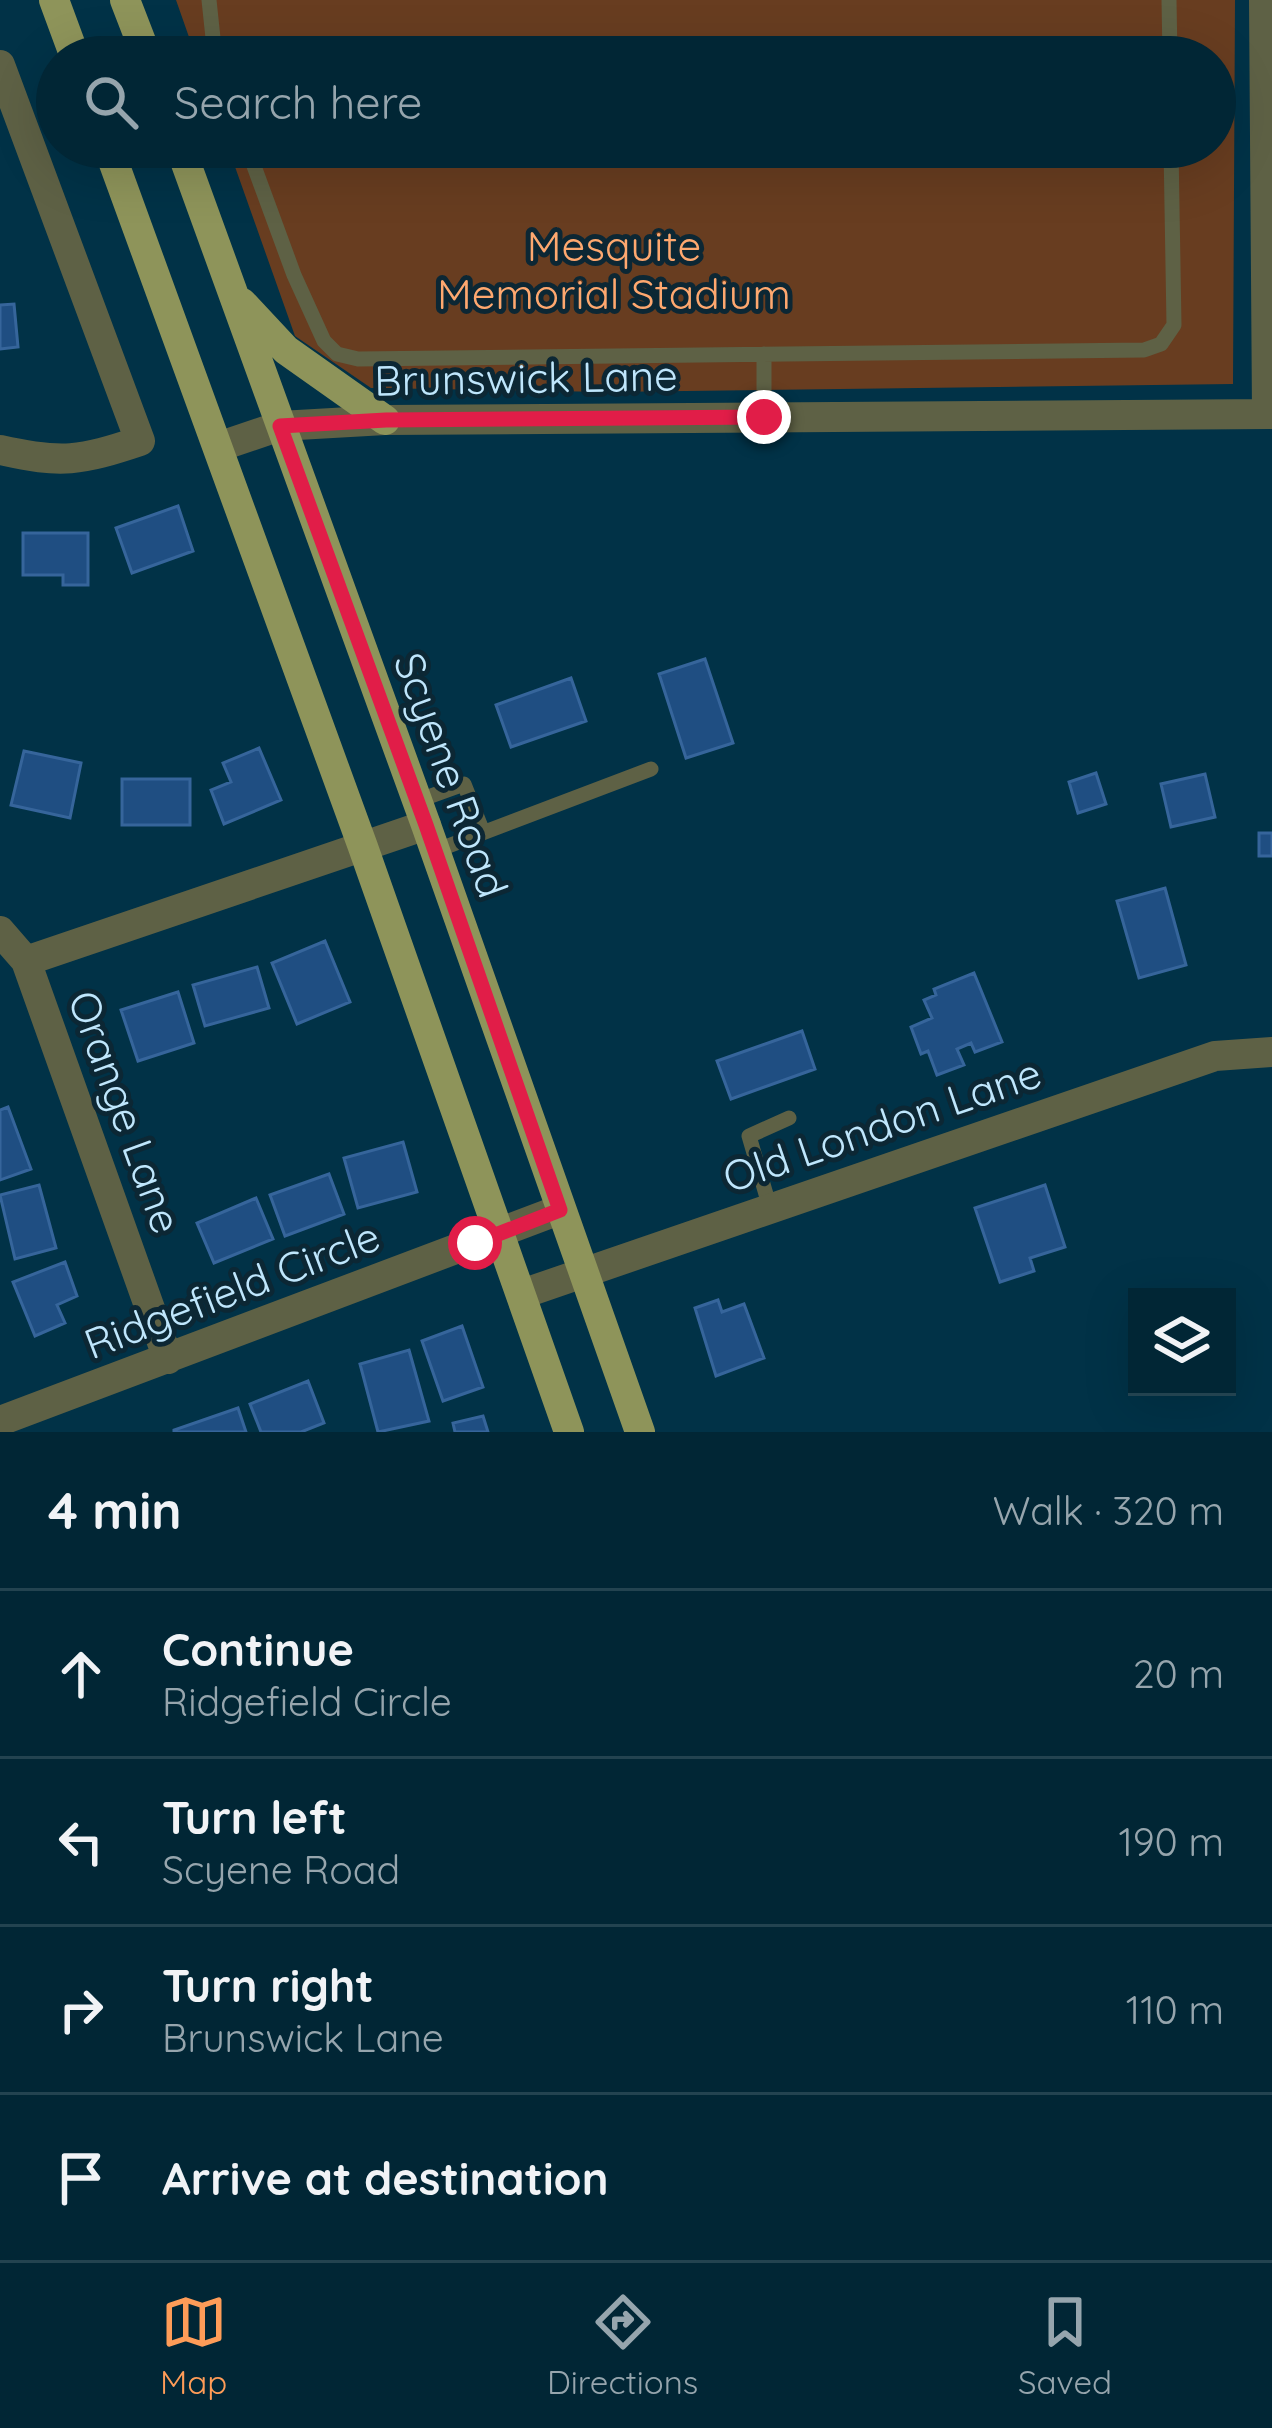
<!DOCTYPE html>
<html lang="en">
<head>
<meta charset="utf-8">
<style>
  :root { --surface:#012635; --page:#0b2e3d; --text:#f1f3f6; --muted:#96a5ad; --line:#234350; --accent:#fe9c58 }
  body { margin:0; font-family:Quicksand,sans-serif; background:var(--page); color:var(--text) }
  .controls { position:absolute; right:36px; bottom:36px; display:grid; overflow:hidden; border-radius:0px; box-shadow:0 12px 48px #0002 }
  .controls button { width:108px; height:108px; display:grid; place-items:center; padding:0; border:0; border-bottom:3px solid var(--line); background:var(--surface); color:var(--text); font:60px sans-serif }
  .stop { position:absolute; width:36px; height:36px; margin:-27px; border:9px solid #e11d48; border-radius:50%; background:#fff }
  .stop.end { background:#e11d48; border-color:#fff; box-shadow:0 3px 12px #0008 }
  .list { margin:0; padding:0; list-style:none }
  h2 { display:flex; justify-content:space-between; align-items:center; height:156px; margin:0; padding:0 48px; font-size:51px }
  h2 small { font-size:39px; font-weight:400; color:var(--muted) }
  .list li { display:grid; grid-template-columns:78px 1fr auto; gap:36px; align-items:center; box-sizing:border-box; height:168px; padding:0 48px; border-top:3px solid var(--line) }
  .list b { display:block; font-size:45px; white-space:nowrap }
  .list p { margin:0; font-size:39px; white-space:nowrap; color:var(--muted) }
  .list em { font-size:39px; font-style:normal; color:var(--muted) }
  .icon { flex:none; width:66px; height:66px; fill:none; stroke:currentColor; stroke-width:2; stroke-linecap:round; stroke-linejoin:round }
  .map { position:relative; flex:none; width:1272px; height:1432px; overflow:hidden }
  .search { position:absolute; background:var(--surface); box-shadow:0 12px 48px #0002; left:36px; right:36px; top:36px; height:132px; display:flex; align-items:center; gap:30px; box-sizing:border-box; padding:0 42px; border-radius:66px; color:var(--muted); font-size:45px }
  .sheet { height:828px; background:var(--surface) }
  nav { display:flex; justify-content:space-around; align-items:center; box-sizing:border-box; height:168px; border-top:3px solid var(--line); background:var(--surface); font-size:33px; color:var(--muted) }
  nav a { display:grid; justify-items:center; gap:6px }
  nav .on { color:var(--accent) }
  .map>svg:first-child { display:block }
  .green { fill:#683d20 }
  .building { fill:#1f4e82; stroke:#36659b; stroke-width:3 }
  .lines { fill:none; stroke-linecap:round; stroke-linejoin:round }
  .service { stroke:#5e6145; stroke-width:15 }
  .minor { stroke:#5e6145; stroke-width:30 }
  .primary { stroke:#8e945a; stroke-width:30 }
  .route { stroke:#e11d48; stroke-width:15 }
  .labels { text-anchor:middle; stroke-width:10; stroke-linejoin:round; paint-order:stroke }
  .park-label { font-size:42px; fill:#fea86f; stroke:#0c2734 }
  .street-label { font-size:42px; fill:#bfe6fc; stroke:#0c2734 }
</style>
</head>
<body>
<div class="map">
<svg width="1272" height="1432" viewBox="0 0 1272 1432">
  <rect width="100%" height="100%" fill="#013247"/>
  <!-- green -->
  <path class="green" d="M176,0h1059l-2,384 -626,8 -236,-4 -76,-52 -67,-189h987v-90h-1019z"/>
  <!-- building -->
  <path class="building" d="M14,304l4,43 -18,2v-44z
    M178,506l15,45 -61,22 -16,-45z
    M23,533h65v52h-25v-10h-40z
    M705,659l28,84 -47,15 -27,-84z
    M571,678l15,43 -75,26 -15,-42z
    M259,748l22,52 -57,24 -13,-34 20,-8 -8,-19z
    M24,751l57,12 -11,55 -59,-13z
    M1096,773l10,31 -28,9 -9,-31z
    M1205,774l10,43 -44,10 -10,-43z
    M122,779h68v46h-68z
    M1259,833h13v23h-13z
    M1165,888l21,77 -47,13 -22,-77z
    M325,941l25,61 -53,22 -25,-61z
    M257,967l12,41 -64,18 -12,-41z
    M974,973l28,69 -27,10 -4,-9 -14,6 7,16 -27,10 -9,-24 -7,3 -10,-27 21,-9 -8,-18 12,-5 -2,-6z
    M178,992l16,51 -56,18 -17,-51z
    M802,1031l13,38 -84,30 -14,-38z
    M8,1107l23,62 -31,11v-70z
    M403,1142l14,50 -59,16 -14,-50z
    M329,1174l15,40 -59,22 -15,-41z
    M39,1185l17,63 -41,11 -15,-64z
    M1045,1185l20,62 -35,11 4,13 -34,11 -25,-74z
    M256,1198l17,41 -59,24 -17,-40z
    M65,1262l12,34 -20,9 8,18 -30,13 -22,-54z
    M718,1300l4,12 22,-8 20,54 -48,18 -21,-68z
    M462,1326l21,61 -40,14 -21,-60z
    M409,1350l20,71 -51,11 -18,-68z
    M308,1381l16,42 -23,9h-40l-11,-28z
    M238,1408l8,24h-72v-2z
    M483,1416l5,16h-33l-2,-9z"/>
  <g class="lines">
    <!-- service -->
    <path class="service" d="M209,0l6,57
      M1169,0l1,57
      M247,147l47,128 30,66 13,13 21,5 786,-9 17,-6 13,-19 -3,-178
      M764,354v63
      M417,801l47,-17 19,48
      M435,851l216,-82
      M770,1208l-21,-72 40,-18"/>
    <!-- minor -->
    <path class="minor" d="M1264,0l3,414
      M0,65l140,376c-60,20 -78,23 -140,9
      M218,447l62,-21 105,-6 887,-6
      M0,931l26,30 142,398
      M26,961l400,-136
      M522,1294l693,-238 57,-4
      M0,1421l559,-211"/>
    <!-- primary -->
    <path class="primary" d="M54,0l21,57
      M125,0l22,57
      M108,147l255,700 206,585
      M180,147l246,678 214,607
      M242,303l44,47 99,70"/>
  </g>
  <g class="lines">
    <!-- route -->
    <path class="route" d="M475,1243l85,-33 -134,-385 -146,-399 106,-6 378,-3"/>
  </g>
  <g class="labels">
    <!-- park labels -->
    <g class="park-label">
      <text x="614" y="261">Mesquite<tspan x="614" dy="48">Memorial Stadium</tspan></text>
    </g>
    <!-- street labels -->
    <g class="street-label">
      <text transform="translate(526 378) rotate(-1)" y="15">Brunswick Lane</text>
      <text transform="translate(451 775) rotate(70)" y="15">Scyene Road</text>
      <text transform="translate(125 1112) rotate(70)" y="15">Orange Lane</text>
      <text transform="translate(882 1125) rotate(-19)" y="15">Old London Lane</text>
      <text transform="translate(232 1290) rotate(-21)" y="15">Ridgefield Circle</text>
    </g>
  </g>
</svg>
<div class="controls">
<button><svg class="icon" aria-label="layers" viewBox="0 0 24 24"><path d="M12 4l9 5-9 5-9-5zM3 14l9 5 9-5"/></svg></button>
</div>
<div class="stop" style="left:475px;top:1243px"></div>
<div class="stop end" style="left:764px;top:417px"></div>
<div class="search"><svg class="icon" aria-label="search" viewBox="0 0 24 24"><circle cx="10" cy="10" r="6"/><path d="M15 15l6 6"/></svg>Search here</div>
</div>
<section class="sheet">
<h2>4 min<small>Walk · 320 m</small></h2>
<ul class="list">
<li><svg class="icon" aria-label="ahead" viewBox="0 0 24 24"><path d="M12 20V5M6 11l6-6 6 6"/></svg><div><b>Continue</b><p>Ridgefield Circle</p></div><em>20 m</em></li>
<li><svg class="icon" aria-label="left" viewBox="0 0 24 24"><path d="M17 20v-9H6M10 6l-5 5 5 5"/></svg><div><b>Turn left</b><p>Scyene Road</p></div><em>190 m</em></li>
<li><svg class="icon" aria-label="right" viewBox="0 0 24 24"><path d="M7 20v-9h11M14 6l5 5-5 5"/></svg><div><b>Turn right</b><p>Brunswick Lane</p></div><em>110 m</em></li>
<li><svg class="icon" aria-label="arrive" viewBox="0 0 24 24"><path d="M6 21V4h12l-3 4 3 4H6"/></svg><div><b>Arrive at destination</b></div></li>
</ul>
</section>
<nav>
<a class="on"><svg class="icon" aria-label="map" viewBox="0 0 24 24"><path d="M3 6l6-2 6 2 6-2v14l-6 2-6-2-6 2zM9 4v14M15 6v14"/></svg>Map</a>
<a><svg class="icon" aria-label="directions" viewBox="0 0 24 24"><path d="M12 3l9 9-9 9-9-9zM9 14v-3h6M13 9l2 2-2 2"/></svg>Directions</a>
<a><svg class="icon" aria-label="saved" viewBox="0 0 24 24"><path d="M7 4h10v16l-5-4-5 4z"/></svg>Saved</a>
</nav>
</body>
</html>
